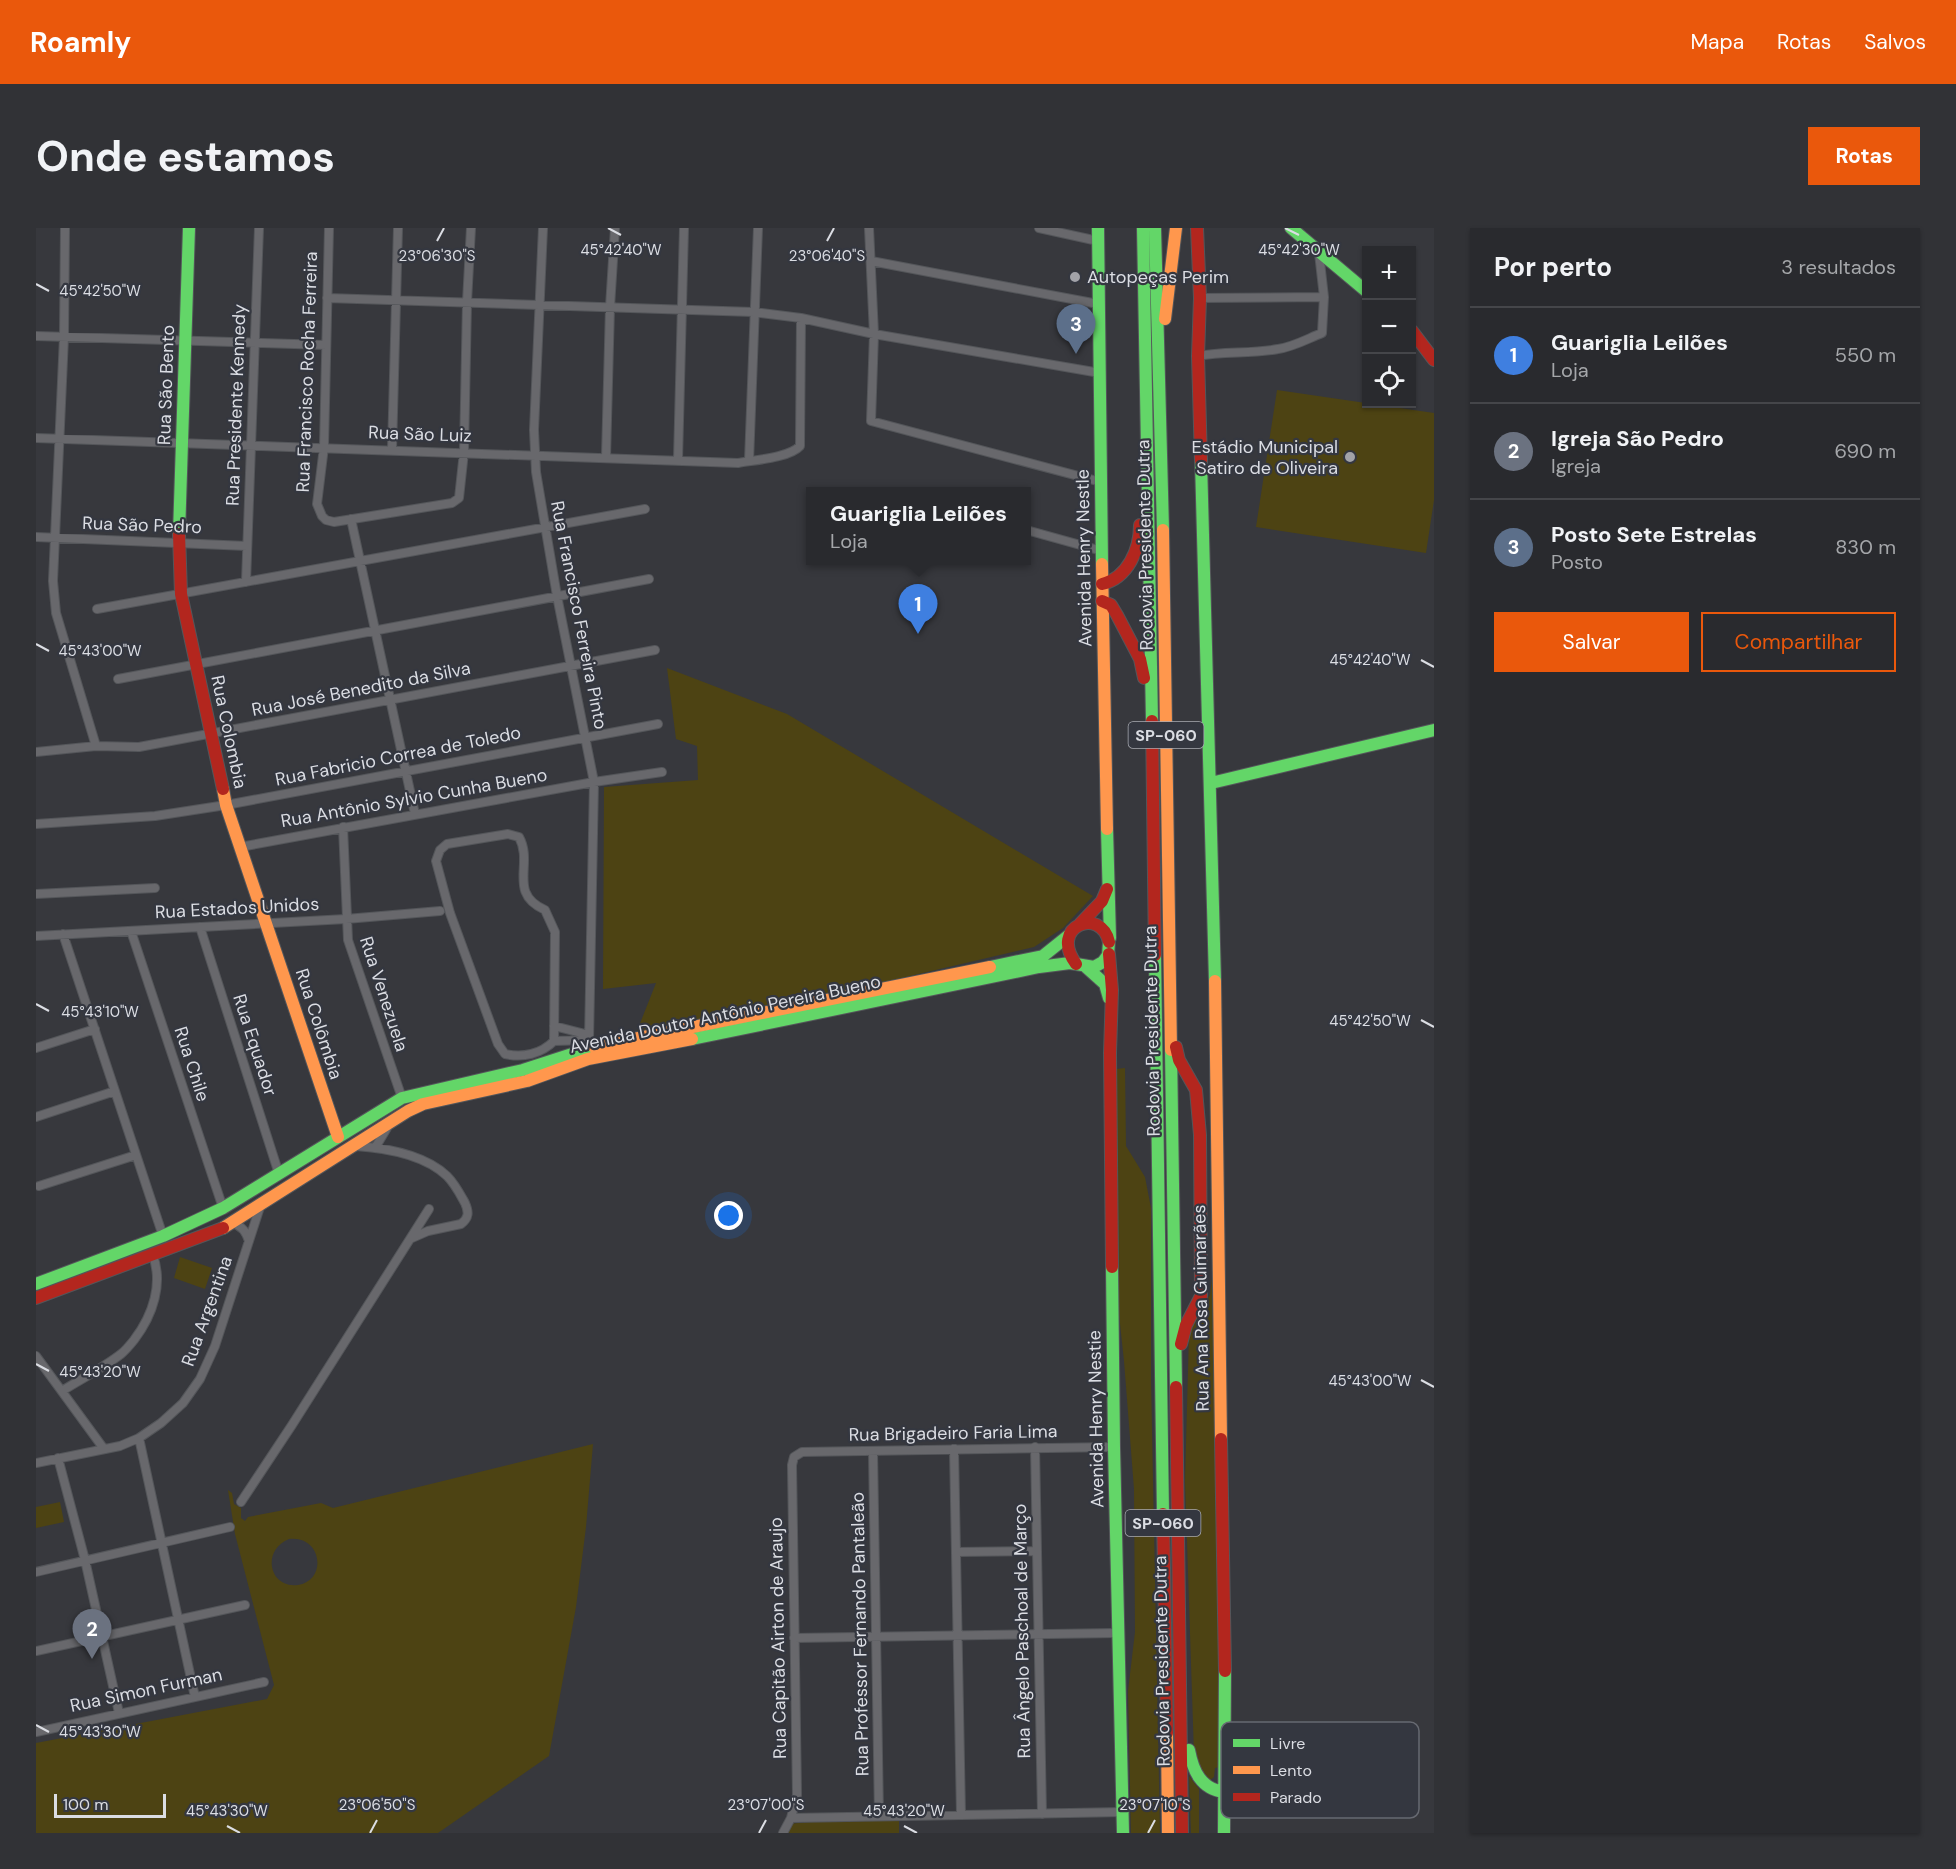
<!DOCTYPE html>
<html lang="pt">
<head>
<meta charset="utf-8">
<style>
  :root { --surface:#292a2e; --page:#313236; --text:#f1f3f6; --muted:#a5a7aa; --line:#45464a; --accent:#ea580c }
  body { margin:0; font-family:"DM Sans",sans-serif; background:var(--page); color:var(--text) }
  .controls { position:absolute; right:18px; top:18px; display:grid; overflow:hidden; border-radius:0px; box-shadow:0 2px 4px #0004 }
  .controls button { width:54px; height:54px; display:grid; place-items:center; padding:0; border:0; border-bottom:2px solid var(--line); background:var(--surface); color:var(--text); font:30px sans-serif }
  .scale { position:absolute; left:18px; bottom:15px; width:112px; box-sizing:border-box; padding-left:6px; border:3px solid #dbdde3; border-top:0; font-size:16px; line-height:21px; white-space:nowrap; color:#dbdde3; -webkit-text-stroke:4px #343740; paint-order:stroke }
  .you { position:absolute; left:693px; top:988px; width:21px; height:21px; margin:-15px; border:4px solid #fff; border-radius:50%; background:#1a73e8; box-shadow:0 0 0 9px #1a73e833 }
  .badge { display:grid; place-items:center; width:39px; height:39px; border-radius:50%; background:var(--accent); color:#fff; font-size:20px; font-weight:700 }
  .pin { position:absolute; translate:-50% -50px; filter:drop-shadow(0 2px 3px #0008) }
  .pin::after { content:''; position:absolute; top:32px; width:21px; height:18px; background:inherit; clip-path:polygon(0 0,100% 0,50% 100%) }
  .popup { position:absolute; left:770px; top:259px; width:225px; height:78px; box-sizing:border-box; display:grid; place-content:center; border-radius:0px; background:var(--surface); filter:drop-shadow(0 2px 4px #0005); font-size:20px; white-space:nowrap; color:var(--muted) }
  .popup b { font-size:22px; color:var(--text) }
  .popup::after { content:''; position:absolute; left:50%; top:100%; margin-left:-12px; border:12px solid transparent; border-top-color:var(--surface) }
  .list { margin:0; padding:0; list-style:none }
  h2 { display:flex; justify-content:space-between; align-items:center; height:78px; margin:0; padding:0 24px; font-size:26px }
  h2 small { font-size:20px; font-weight:400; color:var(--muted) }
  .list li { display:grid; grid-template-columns:39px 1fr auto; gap:18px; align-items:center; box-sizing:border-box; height:96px; padding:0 24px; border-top:2px solid var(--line) }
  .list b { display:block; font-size:22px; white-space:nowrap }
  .list p { margin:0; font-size:20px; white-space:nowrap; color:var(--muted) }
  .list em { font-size:20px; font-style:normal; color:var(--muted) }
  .actions { display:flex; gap:12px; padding:18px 24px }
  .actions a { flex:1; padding:14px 0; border:2px solid var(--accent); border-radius:0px; text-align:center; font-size:21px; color:var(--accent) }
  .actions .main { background:var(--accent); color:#fff }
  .icon { flex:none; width:33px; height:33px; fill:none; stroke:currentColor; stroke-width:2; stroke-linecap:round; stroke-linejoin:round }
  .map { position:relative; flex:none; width:1398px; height:1605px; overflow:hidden; border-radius:0px }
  header { display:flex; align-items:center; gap:36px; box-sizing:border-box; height:84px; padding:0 30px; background:var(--accent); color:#fff }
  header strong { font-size:28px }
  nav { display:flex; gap:33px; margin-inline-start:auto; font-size:21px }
  .intro { display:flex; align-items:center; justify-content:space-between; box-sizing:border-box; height:144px; padding:0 36px }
  h1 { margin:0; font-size:42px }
  .button { padding:15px 27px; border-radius:0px; background:var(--accent); color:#fff; font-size:21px; font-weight:700 }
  main { display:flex; gap:36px; padding:0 36px }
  aside { flex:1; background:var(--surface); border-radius:0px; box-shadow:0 2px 4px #0004 }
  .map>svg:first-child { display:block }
  .green { fill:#4d4313; fill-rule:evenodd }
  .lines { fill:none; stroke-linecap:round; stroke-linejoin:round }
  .street-casing { stroke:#54565a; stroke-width:10 }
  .fast-casing { stroke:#54565a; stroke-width:14 }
  .slow-casing { stroke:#54565a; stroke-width:14 }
  .jam-casing { stroke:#54565a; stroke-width:14 }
  .street { stroke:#68686c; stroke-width:8 }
  .fast { stroke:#63d668; stroke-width:12 }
  .slow { stroke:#ff974d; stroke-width:12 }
  .jam { stroke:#b3261e; stroke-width:12 }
  .ticks { fill:none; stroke:#dbdde3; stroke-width:2 }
  .poi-dot { fill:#a2a3a9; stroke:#343740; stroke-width:2 }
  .labels { text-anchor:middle; stroke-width:4.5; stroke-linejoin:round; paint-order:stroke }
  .shield { fill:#343740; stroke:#a9abb2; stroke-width:1.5 }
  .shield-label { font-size:16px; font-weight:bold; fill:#dbdde3 }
  .poi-label { font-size:18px; fill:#dbdde3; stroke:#343740; text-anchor:start }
  .street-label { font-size:18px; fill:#dbdde3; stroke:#343740 }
  .key { fill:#343740; stroke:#666971; stroke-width:1.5 }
  .key-label { font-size:16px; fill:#dbdde3 }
  .ticks-label { font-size:15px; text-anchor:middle; fill:#dbdde3; stroke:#343740; stroke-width:4.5; stroke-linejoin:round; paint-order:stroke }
</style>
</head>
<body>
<header>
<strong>Roamly</strong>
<nav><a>Mapa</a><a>Rotas</a><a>Salvos</a></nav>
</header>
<div class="intro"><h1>Onde estamos</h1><a class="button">Rotas</a></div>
<main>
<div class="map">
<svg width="1398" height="1605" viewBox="0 0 1398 1605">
  <rect width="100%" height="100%" fill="#37383d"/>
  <!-- green -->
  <path class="green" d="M1241,162l157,23v87l-8,53 -170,-26z
    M631,440l120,46 306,182 -30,32 -29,19 -167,39 -230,45 19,-48 -53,6 1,-202 94,-7 -1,-34 -21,-7z
    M1089,840l1,78 19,31 6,31v171l9,454h-29l-3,-142 7,-59 -1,-143 -10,-128 -12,-112 4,-180z
    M144,1029l32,11 -7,21 -31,-11z
    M1176,1050l10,489 -7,1 -1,9 -5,4 -5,-5 -10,-22 -9,-273 4,-147 4,-13 17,-26z
    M557,1216l-7,83 -10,80 -27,149 -111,77h-402v-90l231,-44 7,-14 -39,-151 -7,-44 4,3 2,11 7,4v10l4,3 3,-4 73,-14 12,5zM253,1311c33,-4 39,41 9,46 -29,4 -37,-35 -9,-46z
    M24,1274l4,20 -28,6v-21z
    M1153,1548l10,13v44h-8z
    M843,1588l20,1v16h-117l6,-9z"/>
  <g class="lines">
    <!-- street casing -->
    <g class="street-casing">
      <path id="street" d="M29,0l-1,109 -11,244 3,32 40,133
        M293,0l-5,219 -7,57 5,12 4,4 8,2 118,-19 7,-5 5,-46 3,-150 4,-74
        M507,0l-9,202 2,42 21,124 37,186 -5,258 -2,10
        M833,0l5,106 -3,87 230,61
        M1003,0l59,13
        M835,33l227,43
        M291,70l426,14 48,6 73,16 226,39
        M1164,70l124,-1
        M0,108l290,9
        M1162,128c26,-5 53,-2 80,-7 15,-2 29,-10 44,-16l2,-36 -5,-44
        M0,210l702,25c16,-3 51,-5 62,-17l1,-128
        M356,222l6,-222
        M570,229l4,-150 5,-79
        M642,232l6,-232
        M713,233l9,-233
        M315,291l64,295
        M994,303l72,20
        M0,309l211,9
        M210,354l13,-354
        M61,381l548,-100
        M82,451l531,-100
        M0,524l60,-6 43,1 516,-97
        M0,596l119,-8 71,-11 432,-81
        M307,599l5,113 54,158
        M472,606l11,3c15,27 -12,56 26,73l10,22 -1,109c-13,13 -31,17 -49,13l-7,-10 -48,-131 -14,-52 4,-11 7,-6z
        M204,619l354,-65 68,-10
        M0,666l119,-6
        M164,699l79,247
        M95,703l92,277
        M27,706l100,302
        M0,708l310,-17 94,-8
        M518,798l35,9
        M518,813l35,-1
        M0,820l59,-19
        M0,889l79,-26
        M320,918c29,2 69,9 91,30 8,8 13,18 18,27 4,9 4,15 -4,21l-33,7 -16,7
        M339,920l12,-20
        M3,958l97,-31
        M197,995c10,4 13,9 16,18
        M0,1128l68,93
        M26,1163c19,-12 41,-23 59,-37 5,-4 9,-9 13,-14 19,-25 30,-57 18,-87
        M103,1210l56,259
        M999,1219l7,367
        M918,1221l7,366
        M837,1223l6,365
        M22,1230l27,102 34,153
        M0,1235l84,-17 19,-8 22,-15 22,-20 17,-24 15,-33 45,-139
        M205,1274l51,-77 137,-216
        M920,1324l81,-1
        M0,1344l194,-45
        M758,1410l323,-5
        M0,1423l209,-46
        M0,1504l228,-50
        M755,1590l332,-6
        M747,1605l8,-15 6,-23 -5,-330 2,-8 8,-5 312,-5"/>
    </g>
    <!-- fast casing -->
    <g class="fast-casing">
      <path id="fast" d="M1062,0l4,336
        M1107,0l9,493
        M1119,0l8,302
        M1255,0l75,63
        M1165,233l14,520
        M143,306l10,-306
        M1175,555l223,-53
        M1071,601l3,109
        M1119,727l8,559
        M954,739l53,-11 25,-20
        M1050,739l19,17 4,14
        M656,811l347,-72 31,-4 24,4 9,-5 5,-7 1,-13
        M1135,822l5,337
        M1076,1039l2,180 9,386
        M0,1056l127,-48 60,-28 179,-110 121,-28 71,-23
        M1153,1522c4,21 12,39 35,42
        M1188,1605l1,-162"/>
    </g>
    <!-- slow casing -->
    <g class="slow-casing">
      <path id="slow" d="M1129,91l11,-91
        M1127,302l8,520
        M1066,336l5,265
        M187,561l3,16 112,332
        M1179,753l6,458
        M558,819l396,-80
        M187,1000l185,-117 15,-7 104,-23 61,-22 104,-20
        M1131,1505l1,100"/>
    </g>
    <!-- jam casing -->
    <g class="jam-casing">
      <path id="jam" d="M1161,0l3,70 -2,58 3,105
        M1376,103l22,29
        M143,306l2,60 42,195
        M1066,356c26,-6 38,-35 38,-59
        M1066,373l9,4 6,10 23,44 4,19
        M1116,493l3,234
        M1044,696l22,-23 5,-12
        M1073,726l3,36 -2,63 2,214
        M1040,736c-28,-38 25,-58 33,-22
        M1140,819l3,13 17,30 4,45 1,161 -15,29 -5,19
        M0,1070l187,-70
        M1140,1159l6,446
        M1185,1211l4,232
        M1127,1286l4,219"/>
    </g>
    <!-- street -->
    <use href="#street" class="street"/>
    <!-- fast -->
    <use href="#fast" class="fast"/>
    <!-- slow -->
    <use href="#slow" class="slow"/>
    <!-- jam -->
    <use href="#jam" class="jam"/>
  </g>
  <!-- ticks -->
  <path class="ticks" d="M572,0l13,7M1249,0l14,7M401,13l7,-13M791,13l7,-13M0,56l13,7M0,416l13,7M1385,432l13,7M0,776l13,7M1385,792l13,7M0,1136l13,7M1385,1152l13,7M0,1497l13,7M191,1598l13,7M868,1598l13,7M334,1605l7,-13M723,1605l7,-13M1112,1605l7,-13"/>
  <!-- markers -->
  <g class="poi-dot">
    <circle cx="1039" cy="49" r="6"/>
    <circle cx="1314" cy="229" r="6"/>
  </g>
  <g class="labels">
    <!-- shield labels -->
    <g class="shield">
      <rect x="1092.5" y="494" width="75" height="26" rx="4.5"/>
      <rect x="1089.5" y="1282" width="75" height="26" rx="4.5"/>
    </g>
    <g class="shield-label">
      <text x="1130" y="513">SP-060</text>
      <text x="1127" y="1301">SP-060</text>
    </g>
    <!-- poi labels -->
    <g class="poi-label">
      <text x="1051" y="55">Autopeças Perim</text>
      <text x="1302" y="225" text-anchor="end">Estádio Municipal<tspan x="1302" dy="21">Satiro de Oliveira</tspan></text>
    </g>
    <!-- street labels -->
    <g class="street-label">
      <text transform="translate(271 144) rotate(-88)" y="6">Rua Francisco Rocha Ferreira</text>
      <text transform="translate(130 157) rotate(-88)" y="6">Rua São Bento</text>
      <text transform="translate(200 177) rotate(-88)" y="6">Rua Presidente Kennedy</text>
      <text transform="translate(384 206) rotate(2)" y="6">Rua São Luiz</text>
      <text transform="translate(106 297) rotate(2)" y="6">Rua São Pedro</text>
      <text transform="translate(1109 317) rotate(-91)" y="6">Rodovia Presidente Dutra</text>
      <text transform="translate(1048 330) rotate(-91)" y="6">Avenida Henry Nestle</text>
      <text transform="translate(543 387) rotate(79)" y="6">Rua Francisco Ferreira Pinto</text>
      <text transform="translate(325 461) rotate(-11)" y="6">Rua José Benedito da Silva</text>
      <text transform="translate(193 504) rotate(78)" y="6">Rua Colombia</text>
      <text transform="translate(362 528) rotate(-11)" y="6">Rua Fabricio Correa de Toledo</text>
      <text transform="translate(378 570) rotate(-10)" y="6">Rua Antônio Sylvio Cunha Bueno</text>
      <text transform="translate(201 680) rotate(-3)" y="6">Rua Estados Unidos</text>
      <text transform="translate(348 766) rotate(72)" y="6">Rua Venezuela</text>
      <text transform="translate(689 786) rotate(-12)" y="6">Avenida Doutor Antônio Pereira Bueno</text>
      <text transform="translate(283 796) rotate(72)" y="6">Rua Colômbia</text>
      <text transform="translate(1116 803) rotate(-91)" y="6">Rodovia Presidente Dutra</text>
      <text transform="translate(219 817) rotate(72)" y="6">Rua Equador</text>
      <text transform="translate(156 836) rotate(72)" y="6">Rua Chile</text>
      <text transform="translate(1165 1080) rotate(-91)" y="6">Rua Ana Rosa Guimarães</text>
      <text transform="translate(171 1083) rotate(-70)" y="6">Rua Argentina</text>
      <text transform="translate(1060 1191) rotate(-91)" y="6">Avenida Henry Nestie</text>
      <text transform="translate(917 1205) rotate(-1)" y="6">Rua Brigadeiro Faria Lima</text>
      <text transform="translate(986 1403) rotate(-91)" y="6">Rua Ângelo Paschoal de Março</text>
      <text transform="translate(824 1406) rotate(-91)" y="6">Rua Professor Fernando Pantaleão</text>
      <text transform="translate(742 1410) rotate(-91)" y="6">Rua Capitão Airton de Araujo</text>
      <text transform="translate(1126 1433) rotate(-91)" y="6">Rodovia Presidente Dutra</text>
      <text transform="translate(110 1462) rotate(-12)" y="6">Rua Simon Furman</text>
    </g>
  </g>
  <!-- legend -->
  <rect x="1185" y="1494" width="198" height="96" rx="9" class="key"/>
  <rect x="1197" y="1511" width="27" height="8" fill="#63d668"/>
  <rect x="1197" y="1538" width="27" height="8" fill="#ff974d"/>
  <rect x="1197" y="1565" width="27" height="8" fill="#b3261e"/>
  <g class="key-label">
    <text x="1234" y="1521">Livre</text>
    <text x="1234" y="1548">Lento</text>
    <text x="1234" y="1575">Parado</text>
  </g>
  <g class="ticks-label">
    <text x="1263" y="27">45°42'30"W</text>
    <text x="585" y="27">45°42'40"W</text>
    <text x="401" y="33">23°06'30"S</text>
    <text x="791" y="33">23°06'40"S</text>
    <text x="64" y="68">45°42'50"W</text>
    <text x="64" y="428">45°43'00"W</text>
    <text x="1334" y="437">45°42'40"W</text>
    <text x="64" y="789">45°43'10"W</text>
    <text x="1334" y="798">45°42'50"W</text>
    <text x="64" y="1149">45°43'20"W</text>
    <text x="1334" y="1158">45°43'00"W</text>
    <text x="64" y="1509">45°43'30"W</text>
    <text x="341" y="1582">23°06'50"S</text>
    <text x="730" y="1582">23°07'00"S</text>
    <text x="1119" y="1582">23°07'10"S</text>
    <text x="191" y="1588">45°43'30"W</text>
    <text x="868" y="1588">45°43'20"W</text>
  </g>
</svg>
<div class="controls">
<button>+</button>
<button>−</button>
<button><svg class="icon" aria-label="locate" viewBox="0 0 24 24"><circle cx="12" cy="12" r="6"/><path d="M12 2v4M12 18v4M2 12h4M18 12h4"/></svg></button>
</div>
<div class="scale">100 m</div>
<div class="you"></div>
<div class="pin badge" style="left:882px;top:406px;background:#3f7fe0">1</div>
<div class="popup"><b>Guariglia Leilões</b>Loja</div>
<div class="pin badge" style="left:56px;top:1431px;background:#6b7280">2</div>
<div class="pin badge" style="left:1040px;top:126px;background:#5c6f8a">3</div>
</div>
<aside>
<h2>Por perto<small>3 resultados</small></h2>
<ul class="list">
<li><span class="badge" style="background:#3f7fe0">1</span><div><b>Guariglia Leilões</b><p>Loja</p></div><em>550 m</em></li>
<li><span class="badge" style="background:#6b7280">2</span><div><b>Igreja São Pedro</b><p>Igreja</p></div><em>690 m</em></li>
<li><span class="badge" style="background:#5c6f8a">3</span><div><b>Posto Sete Estrelas</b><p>Posto</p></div><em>830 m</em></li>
</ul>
<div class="actions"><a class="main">Salvar</a><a>Compartilhar</a></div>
</aside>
</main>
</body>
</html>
